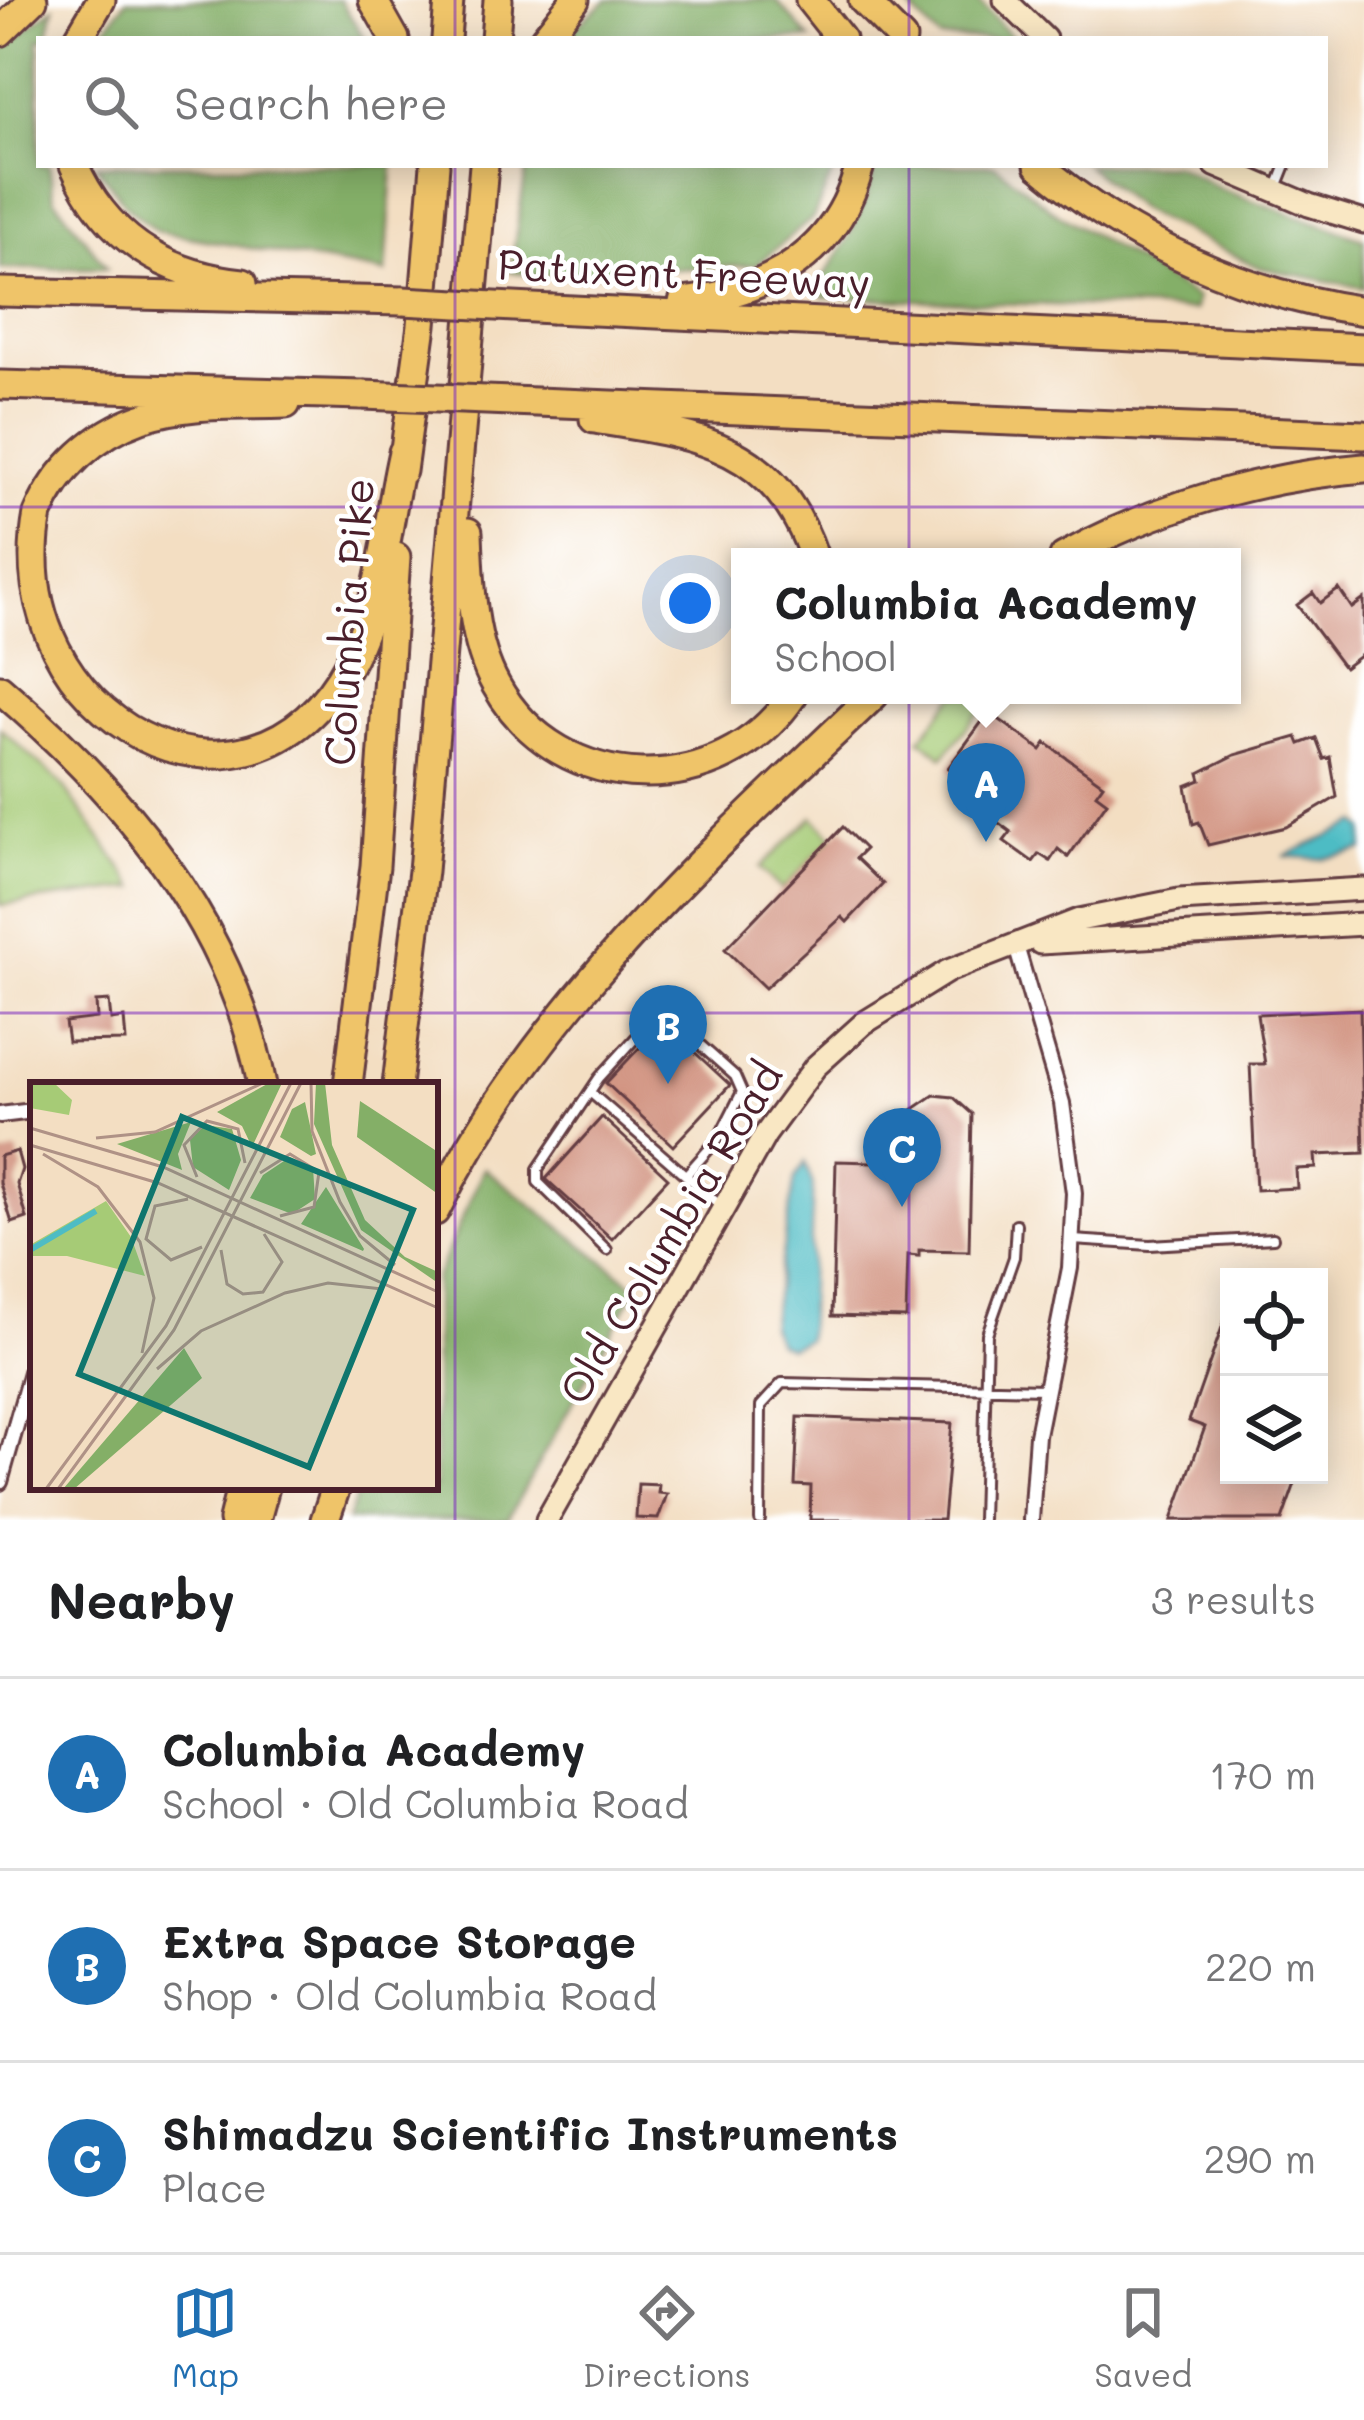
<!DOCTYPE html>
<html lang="en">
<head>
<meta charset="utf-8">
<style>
  :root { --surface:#fff; --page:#f6f6f6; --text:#202124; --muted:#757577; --line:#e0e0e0; --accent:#1f6fb2 }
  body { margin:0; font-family:Mali,sans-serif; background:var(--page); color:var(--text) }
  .controls { position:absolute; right:36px; bottom:36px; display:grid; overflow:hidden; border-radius:0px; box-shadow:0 6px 30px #0003 }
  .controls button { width:108px; height:108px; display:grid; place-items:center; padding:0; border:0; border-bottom:3px solid var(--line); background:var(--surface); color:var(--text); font:60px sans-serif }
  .you { position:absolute; left:690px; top:603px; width:42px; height:42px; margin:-30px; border:9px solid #fff; border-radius:50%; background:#1a73e8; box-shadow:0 0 0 18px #1a73e833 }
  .badge { display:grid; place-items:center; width:78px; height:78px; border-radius:50%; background:var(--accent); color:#fff; font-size:39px; font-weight:700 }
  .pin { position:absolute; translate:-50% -99px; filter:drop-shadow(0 3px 6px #0008) }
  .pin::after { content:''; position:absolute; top:63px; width:42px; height:36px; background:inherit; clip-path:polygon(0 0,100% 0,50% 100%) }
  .popup { position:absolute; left:731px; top:548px; width:510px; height:156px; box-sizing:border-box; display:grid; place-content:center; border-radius:0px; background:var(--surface); filter:drop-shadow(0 3px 9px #0005); font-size:39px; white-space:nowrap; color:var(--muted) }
  .popup b { font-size:45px; color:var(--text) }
  .popup::after { content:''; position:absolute; left:50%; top:100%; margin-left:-24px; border:24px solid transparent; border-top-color:var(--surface) }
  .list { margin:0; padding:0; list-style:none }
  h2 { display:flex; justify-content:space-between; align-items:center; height:156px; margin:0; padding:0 48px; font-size:51px }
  h2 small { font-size:39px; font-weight:400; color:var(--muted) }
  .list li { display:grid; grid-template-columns:78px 1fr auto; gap:36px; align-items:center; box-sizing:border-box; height:192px; padding:0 48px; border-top:3px solid var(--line) }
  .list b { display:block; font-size:45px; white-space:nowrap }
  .list p { margin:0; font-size:39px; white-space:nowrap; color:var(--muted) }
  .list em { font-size:39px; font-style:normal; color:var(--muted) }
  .icon { flex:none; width:66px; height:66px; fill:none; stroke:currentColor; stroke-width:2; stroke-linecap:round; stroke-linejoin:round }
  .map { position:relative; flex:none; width:1364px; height:1520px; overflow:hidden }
  .search { position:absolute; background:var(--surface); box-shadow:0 6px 30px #0003; left:36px; right:36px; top:36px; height:132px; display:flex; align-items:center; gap:30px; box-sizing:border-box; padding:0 42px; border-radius:0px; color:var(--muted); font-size:45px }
  .sheet { height:732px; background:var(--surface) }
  nav { display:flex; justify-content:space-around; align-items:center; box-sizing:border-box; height:168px; border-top:3px solid var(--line); background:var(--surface); font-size:33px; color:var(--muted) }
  nav a { display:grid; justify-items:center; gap:6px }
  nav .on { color:var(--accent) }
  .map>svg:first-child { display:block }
  .green { fill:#a6cb76; stroke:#787550; stroke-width:3 }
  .forest { fill:#84af67; stroke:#676749; stroke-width:3 }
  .water { fill:#4ebcc4; stroke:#4c6e78; stroke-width:3 }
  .building { fill:#d29482 }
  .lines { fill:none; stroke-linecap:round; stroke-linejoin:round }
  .lane-casing { stroke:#633c42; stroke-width:14 }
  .street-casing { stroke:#633c42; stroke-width:20 }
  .secondary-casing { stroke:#633c42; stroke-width:27 }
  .highway-casing { stroke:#633c42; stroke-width:33 }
  .lane { stroke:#fff; stroke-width:8 }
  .street { stroke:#fff; stroke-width:14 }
  .secondary { stroke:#f9e7c3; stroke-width:21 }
  .highway { stroke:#efc469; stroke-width:27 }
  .highway-bridge-casing { stroke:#633c42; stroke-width:33; stroke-linecap:butt }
  .highway-bridge { stroke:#efc469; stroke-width:27 }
  .grid { fill:none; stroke:#7b2cbf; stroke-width:3; stroke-opacity:0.55 }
  .labels { text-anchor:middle; stroke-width:9; stroke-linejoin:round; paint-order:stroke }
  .street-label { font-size:42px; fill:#4a1f2b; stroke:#fff }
  .inset-river { fill:none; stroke:#4ebcc4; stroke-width:6 }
  .inset-road { fill:none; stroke:#af9286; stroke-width:3 }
  .view { fill:#0f766e; fill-opacity:0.15; stroke:#0f766e; stroke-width:6 }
  .inset-edge { fill:none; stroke:#4a1f2b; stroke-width:6 }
</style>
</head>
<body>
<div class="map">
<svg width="1364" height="1520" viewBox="0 0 1364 1520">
  <rect width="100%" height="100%" fill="#fff"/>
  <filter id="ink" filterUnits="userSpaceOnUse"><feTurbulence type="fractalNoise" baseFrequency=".00833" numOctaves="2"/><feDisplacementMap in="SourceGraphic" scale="24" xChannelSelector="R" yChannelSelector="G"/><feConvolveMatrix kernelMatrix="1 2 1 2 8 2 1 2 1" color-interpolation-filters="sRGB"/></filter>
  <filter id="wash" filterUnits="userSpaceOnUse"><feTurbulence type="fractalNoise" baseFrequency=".004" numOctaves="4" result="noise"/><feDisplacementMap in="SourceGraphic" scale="48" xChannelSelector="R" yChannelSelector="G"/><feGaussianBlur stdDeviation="2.7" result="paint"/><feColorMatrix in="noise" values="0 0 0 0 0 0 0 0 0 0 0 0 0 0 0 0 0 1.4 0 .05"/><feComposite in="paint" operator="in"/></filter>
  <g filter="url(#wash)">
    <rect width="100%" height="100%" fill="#f3dec2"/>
    <!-- green -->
    <path class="green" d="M955,695h17l13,10 -42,52 -23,-18z
      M0,728l61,55 75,105 -136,17z
      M813,817l20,20 -51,53 -22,-22z"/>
    <!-- forest -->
    <path class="forest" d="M126,0h214l25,39h-267z
      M607,0h169l34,39h-249z
      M902,0h75l37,39h-74z
      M54,7l-7,32h-8v126h10l5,33 53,70 -107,1v-219z
      M96,165h297l-7,108 -230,-42 -30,-25z
      M527,165h309l-23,53 -57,47 -219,11 -27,-5z
      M876,165h119l57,45 145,88 -2,12 -372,-13 -2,-17c27,-35 44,-72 55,-115z
      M1086,165h90l46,25 142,49v49l-103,-20 -121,-58z
      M484,1168l153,119 -130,233h-160l12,-33h76v-207z"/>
    <!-- water -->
    <path class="water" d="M1358,823l6,6 -1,21 -42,9 -37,-3z
      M805,1163l8,22 -6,155 -18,7 -11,-4 -8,-17 25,-148z"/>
    <g id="blocks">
      <!-- building -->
      <path class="building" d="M1339,589l13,19 12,-9v54l-20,15 -47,-63 16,-12 7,10z
        M989,712l52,38 5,-7 57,41 -7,10 11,8 -39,55 -10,-8 -8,12 -11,-7 -6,8 -29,-21 7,-9 -34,-25 9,-12 -38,-27z
        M1297,737l3,7 16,-6 8,21 6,-2 7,40 -51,30 -78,18 -9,-23 -6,2 -7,-38 15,-6 -2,-7 36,-18z
        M843,827l22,22 -9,9 27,26 -36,38 -5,-5 -77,71 -40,-39z
        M109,1001l2,19 13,-2 2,23 -58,1 -3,-20 32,-4 -1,-16z
        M1360,1009l4,144 -49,2 1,13 -20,1 1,19 -41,2 -6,-126h15l-8,-50z
        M663,1023l67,62 -57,61 -67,-63z
        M934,1095l19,2 19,17 -3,137 -50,-1v6l-11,-1 -2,63 -74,-2 4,-155 72,2 1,-51z
        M602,1117l66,61 -56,61 -66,-60z
        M17,1151l5,18 -5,15 10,34 -15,5 -12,-40v-27z
        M1227,1313l2,162h69l-16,45h-110l33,-93 -16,-6z
        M798,1417l154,6 -9,97h-133l1,-34 -16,-1z
        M638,1484l21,1 -1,8 9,1 -9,25 -22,-1z"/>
    </g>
  </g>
  <g filter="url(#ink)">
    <use href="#blocks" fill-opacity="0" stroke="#633c42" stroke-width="3"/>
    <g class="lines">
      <!-- lane casing -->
      <g class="lane-casing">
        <path id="lane" d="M1278,185l8,-20
          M591,1093l131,114
          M1073,1240l77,5 123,-7
          M607,1250l-69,-68v-13l61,-91 62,-68 74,66 7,16 -24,47 -32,36
          M760,1520l1,-114 21,-23 262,6
          M982,1520l5,-186 27,-77 2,-33"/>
      </g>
      <!-- street casing -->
      <g class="street-casing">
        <path id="street" d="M1016,946l46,157 12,90 -4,75 -33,167 -6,85
          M0,1115l33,-4
          M0,1482l33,-117"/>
      </g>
      <!-- secondary casing -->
      <g class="secondary-casing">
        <path id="secondary" d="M1005,0l40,39
          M1215,165l94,40 55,17
          M1040,943l324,-19
          M547,1520l218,-385 50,-68 49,-44 84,-52 131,-51 100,-20 185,-11"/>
      </g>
      <!-- highway casing -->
      <g class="highway-casing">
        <path id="highway" d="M373,0l22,39
          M810,0l31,39
          M863,0l39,39
          M0,32l33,-32
          M78,39l23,-39
          M446,39l3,-39
          M495,39l3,-39
          M544,39l31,-39
          M74,165c32,73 91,110 169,118
          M1039,165c92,78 205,129 325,146
          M0,292l403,9
          M683,302c86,-10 155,-49 177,-137
          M552,309l812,39
          M0,385l363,10
          M511,401l853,34
          M286,404c-47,2 -100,-2 -145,14 -46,16 -84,51 -103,96 -38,202 209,340 311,149 34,-63 38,-142 54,-211
          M594,419c104,16 182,26 220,138
          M402,471l20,-146 13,-160
          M468,532c2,50 3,108 28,153 63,114 226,117 297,10
          M1064,557c92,-51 196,-80 300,-89
          M0,689c122,104 232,234 262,396
          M348,1085l27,-219 21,-309
          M397,1085l26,-214 61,-706
          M435,1211c102,-205 276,-360 439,-516
          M233,1520l8,-33
          M256,1520l9,-33
          M325,1520l11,-33"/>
      </g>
      <!-- lane -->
      <use href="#lane" class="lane"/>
      <!-- street -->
      <use href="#street" class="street"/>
      <!-- secondary -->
      <use href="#secondary" class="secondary"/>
      <!-- highway -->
      <use href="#highway" class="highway"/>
      <!-- highway-bridge casing -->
      <g class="highway-bridge-casing">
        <path id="highway-bridge" d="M403,301l149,8
          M363,395l148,6"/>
      </g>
      <!-- highway-bridge -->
      <use href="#highway-bridge" class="highway-bridge"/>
    </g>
  </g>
  <!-- grid -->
  <path class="grid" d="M455,0v39M909,0v39M455,165v1355M909,165v1355M0,507h1364M0,1013h1364"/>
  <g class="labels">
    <!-- street labels -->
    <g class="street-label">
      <text transform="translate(684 274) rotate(3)" y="15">Patuxent Freeway</text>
      <text transform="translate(349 622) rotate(-86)" y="15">Columbia Pike</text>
      <text transform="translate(671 1233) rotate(-59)" y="15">Old Columbia Road</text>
    </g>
  </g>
  <!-- overview -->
  <g transform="translate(30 1082)">
    <rect width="408" height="408" fill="#f3dec2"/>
    <path d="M0,1h24l18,17 -3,15 -39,-7zM76,119l25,36 14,39 -78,-20h-37v-11z" fill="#a6cb76"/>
    <path d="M239,1h13l-30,64 -10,-21 -25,-14zM286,1h9l7,62 33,75 40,37 33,15v11l-77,-53 -47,-106zM330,19l78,51v42l-81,-57zM275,20l11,52 -5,2 -31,-19 12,-28zM161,40l-13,32 4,16 -65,-26zM175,43l27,4 9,31 -12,30 -36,-23 -3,-27zM260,75l23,11 2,31 -23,15 -42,-16 13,-23zM296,105l38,62 -1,2 -62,-27zM154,266l18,30 -128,111h-11z" fill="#84af67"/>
    <path class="inset-river" d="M0,168l66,-39"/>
    <path class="inset-road" d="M281,1l1,48 28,71 20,34 35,29M0,46l133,39 275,125M66,56l59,-6 108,-49M0,63l128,38 280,125M13,72l55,33 42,55 14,56 -12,55M230,91l30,-19 29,18 -5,35 -34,9M167,95l-13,-32 23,-24 31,8 7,34M158,117l-33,7 -9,33 25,21 31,-13M191,168l6,34 16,10 20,-2 19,-30 -18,-28M127,287l44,-38 84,-38 43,-10 54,6M16,407l120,-163 125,-243M28,407l116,-159 127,-247"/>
    <path class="view" d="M152,35l231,93 -104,257 -230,-93z"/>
    <rect width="408" height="408" class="inset-edge"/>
  </g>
</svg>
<div class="controls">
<button><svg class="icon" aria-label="locate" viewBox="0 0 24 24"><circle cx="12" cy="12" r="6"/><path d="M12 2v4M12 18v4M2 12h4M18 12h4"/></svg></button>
<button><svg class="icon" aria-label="layers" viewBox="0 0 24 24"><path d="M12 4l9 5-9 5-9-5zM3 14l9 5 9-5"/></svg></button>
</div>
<div class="you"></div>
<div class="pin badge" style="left:986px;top:842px">A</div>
<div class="popup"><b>Columbia Academy</b>School</div>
<div class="pin badge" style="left:668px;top:1084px">B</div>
<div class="pin badge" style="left:902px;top:1207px">C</div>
<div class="search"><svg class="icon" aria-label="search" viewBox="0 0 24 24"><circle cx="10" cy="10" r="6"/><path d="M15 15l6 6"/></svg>Search here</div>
</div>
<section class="sheet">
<h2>Nearby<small>3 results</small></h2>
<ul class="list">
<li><span class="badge">A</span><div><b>Columbia Academy</b><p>School · Old Columbia Road</p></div><em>170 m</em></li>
<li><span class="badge">B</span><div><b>Extra Space Storage</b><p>Shop · Old Columbia Road</p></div><em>220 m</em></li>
<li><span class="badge">C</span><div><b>Shimadzu Scientific Instruments</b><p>Place</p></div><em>290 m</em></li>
</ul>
</section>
<nav>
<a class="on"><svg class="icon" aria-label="map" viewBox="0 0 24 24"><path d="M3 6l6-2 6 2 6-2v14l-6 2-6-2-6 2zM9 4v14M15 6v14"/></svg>Map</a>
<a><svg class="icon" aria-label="directions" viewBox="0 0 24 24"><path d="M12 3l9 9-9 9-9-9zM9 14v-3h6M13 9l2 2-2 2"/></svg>Directions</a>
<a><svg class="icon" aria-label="saved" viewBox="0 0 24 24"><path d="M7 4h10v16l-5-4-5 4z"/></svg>Saved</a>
</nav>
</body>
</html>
